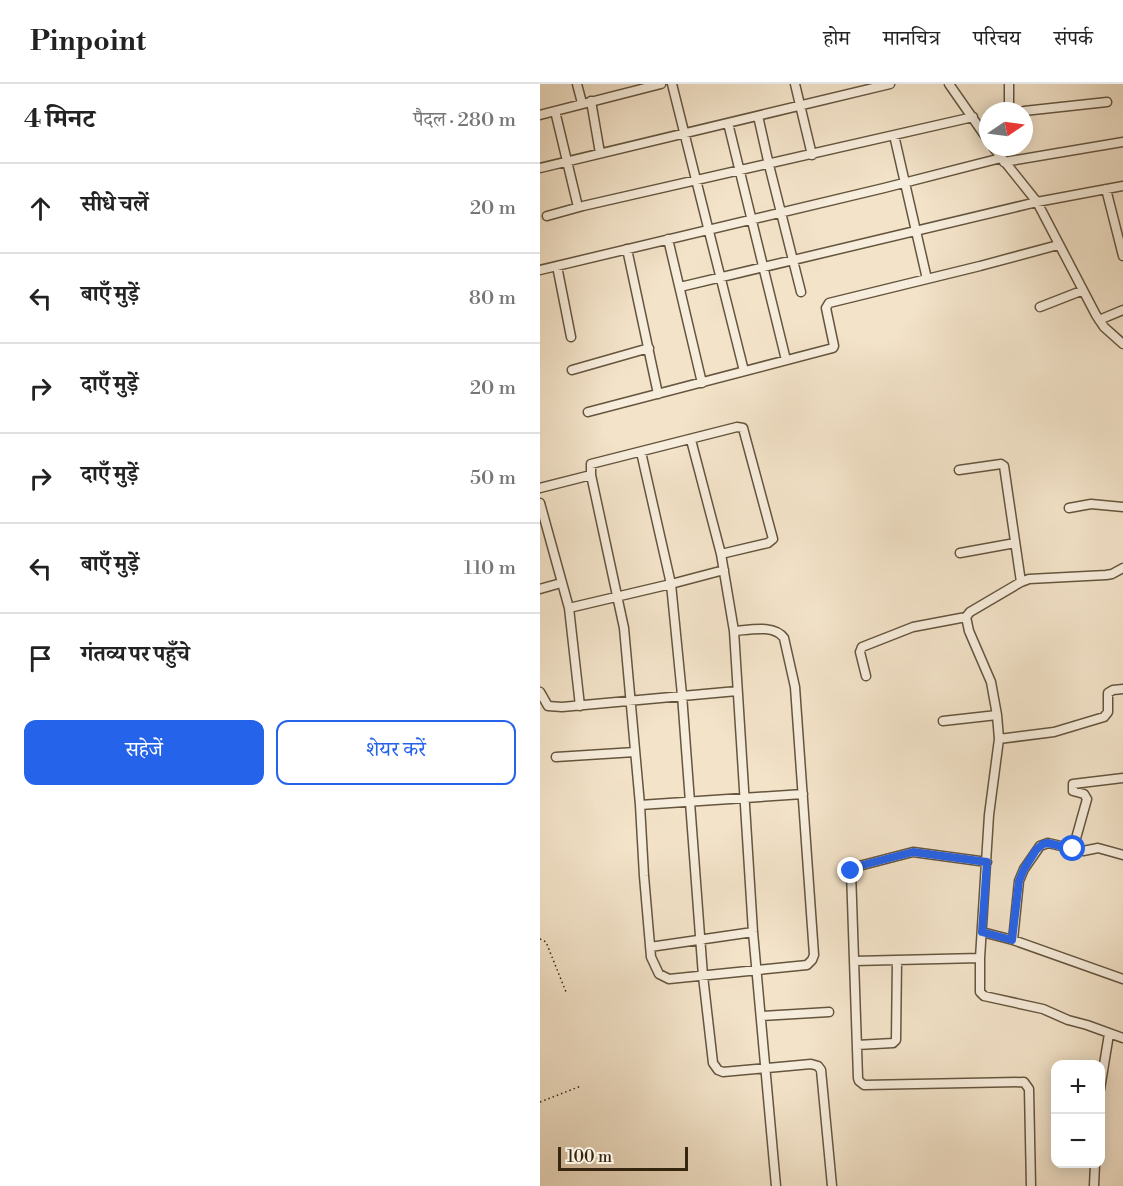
<!DOCTYPE html>
<html lang="hi">
<head>
<meta charset="utf-8">
<style>
  :root { --surface:#fff; --page:#f6f6f6; --text:#222; --muted:#767676; --line:#e0e0e0; --accent:#2563eb }
  body { margin:0; font-family:"Libre Bodoni","Noto Serif Devanagari",serif; background:var(--page); color:var(--text) }
  .controls { position:absolute; right:18px; bottom:18px; display:grid; overflow:hidden; border-radius:12px; box-shadow:0 3px 15px #0003 }
  .controls button { width:54px; height:54px; display:grid; place-items:center; padding:0; border:0; border-bottom:2px solid var(--line); background:var(--surface); color:var(--text); font:30px sans-serif }
  .compass { position:absolute; left:439px; top:18px; width:54px; height:54px; border-radius:50%; background:var(--surface); box-shadow:0 3px 15px #0003; rotate:77deg }
  .scale { position:absolute; left:18px; bottom:15px; width:130px; box-sizing:border-box; padding-left:6px; border:3px solid #36260f; border-top:0; font-size:16px; line-height:21px; white-space:nowrap; color:#36260f; -webkit-text-stroke:4px #f7eddc; paint-order:stroke }
  .stop { position:absolute; width:18px; height:18px; margin:-14px; border:4px solid #2563eb; border-radius:50%; background:#fff }
  .stop.end { background:#2563eb; border-color:#fff; box-shadow:0 2px 6px #0008 }
  .list { margin:0; padding:0; list-style:none }
  h2 { display:flex; justify-content:space-between; align-items:center; height:78px; margin:0; padding:0 24px; font-size:26px }
  h2 small { font-size:20px; font-weight:400; color:var(--muted) }
  .list li { display:grid; grid-template-columns:39px 1fr auto; gap:18px; align-items:center; box-sizing:border-box; height:90px; padding:0 24px; border-top:2px solid var(--line) }
  .list b { display:block; font-size:22px; white-space:nowrap }
  .list em { font-size:20px; font-style:normal; color:var(--muted) }
  .actions { display:flex; gap:12px; padding:18px 24px }
  .actions a { flex:1; padding:14px 0; border:2px solid var(--accent); border-radius:12px; text-align:center; font-size:21px; color:var(--accent) }
  .actions .main { background:var(--accent); color:#fff }
  .icon { flex:none; width:33px; height:33px; fill:none; stroke:currentColor; stroke-width:2; stroke-linecap:round; stroke-linejoin:round }
  .map { position:relative; flex:none; width:583px; height:1102px; overflow:hidden }
  header { display:flex; align-items:center; gap:36px; box-sizing:border-box; height:84px; padding:0 30px; background:var(--surface); border-bottom:2px solid var(--line) }
  header strong { font-size:28px }
  nav { display:flex; gap:33px; margin-inline-start:auto; font-size:21px }
  main { display:flex }
  aside { flex:1; background:var(--surface) }
  .map>svg:first-child { display:block }
  .lines { fill:none; stroke-linecap:round; stroke-linejoin:round }
  .street-casing { stroke:#65553e; stroke-width:11 }
  .path { stroke:#36260f; stroke-width:1.5; stroke-dasharray:1.5 3; stroke-linecap:butt }
  .street { stroke:#f7eddc; stroke-width:8 }
  .route { stroke:#2563eb; stroke-width:8 }
</style>
</head>
<body>
<header>
<strong>Pinpoint</strong>
<nav><a>होम</a><a>मानचित्र</a><a>परिचय</a><a>संपर्क</a></nav>
</header>
<main>
<aside>
<h2>4 मिनट<small>पैदल · 280 m</small></h2>
<ul class="list">
<li><svg class="icon" aria-label="ahead" viewBox="0 0 24 24"><path d="M12 20V5M6 11l6-6 6 6"/></svg><div><b>सीधे चलें</b></div><em>20 m</em></li>
<li><svg class="icon" aria-label="left" viewBox="0 0 24 24"><path d="M17 20v-9H6M10 6l-5 5 5 5"/></svg><div><b>बाएँ मुड़ें</b></div><em>80 m</em></li>
<li><svg class="icon" aria-label="right" viewBox="0 0 24 24"><path d="M7 20v-9h11M14 6l5 5-5 5"/></svg><div><b>दाएँ मुड़ें</b></div><em>20 m</em></li>
<li><svg class="icon" aria-label="right" viewBox="0 0 24 24"><path d="M7 20v-9h11M14 6l5 5-5 5"/></svg><div><b>दाएँ मुड़ें</b></div><em>50 m</em></li>
<li><svg class="icon" aria-label="left" viewBox="0 0 24 24"><path d="M17 20v-9H6M10 6l-5 5 5 5"/></svg><div><b>बाएँ मुड़ें</b></div><em>110 m</em></li>
<li><svg class="icon" aria-label="arrive" viewBox="0 0 24 24"><path d="M6 21V4h12l-3 4 3 4H6"/></svg><div><b>गंतव्य पर पहुँचे</b></div></li>
</ul>
<div class="actions"><a class="main">सहेजें</a><a>शेयर करें</a></div>
</aside>
<div class="map">
<svg width="583" height="1102" viewBox="0 0 583 1102">
  <rect width="100%" height="100%" fill="#f3e3c9"/>
  <filter id="stains"><feTurbulence type="fractalNoise" baseFrequency=".00333" numOctaves="4"/><feColorMatrix values="0 0 0 0 .2 0 0 0 0 .09 0 0 0 0 .02 0 0 0 .5 -.17"/></filter>
  <radialGradient id="worn" r=".72"><stop offset=".6" stop-color="#630" stop-opacity="0"/><stop offset="1" stop-color="#630" stop-opacity=".3"/></radialGradient>
  <g class="lines">
    <!-- street casing -->
    <g class="street-casing">
      <path id="street" d="M37,0l5,19
        M132,0l72,287
        M255,0l17,71
        M409,0l39,56
        M51,17l9,52
        M15,27l23,96
        M469,27v-27
        M484,27l83,-9
        M0,31l121,-31
        M218,32l11,49 32,127
        M188,39l58,237
        M354,51l33,144
        M453,63l44,55 59,113 8,12 19,17
        M464,78l119,-20
        M0,84l350,-84
        M566,105l17,67
        M7,132l36,-10 390,-89
        M128,155l34,144
        M87,165l31,145
        M17,182l14,71
        M0,186l344,-82 117,-30
        M140,203l357,-85 86,-16
        M500,223l41,-16
        M559,236l24,-10
        M32,286l77,-22
        M48,328l245,-64 1,-2 -8,-38 3,-5 151,-37 78,-21
        M151,356l30,114 13,77 19,301 23,254
        M101,368l30,132 11,111 21,281 10,87 5,7 5,2 88,-8 7,2 3,4 11,116
        M419,386l42,-6 3,2 17,116
        M0,404l51,-13
        M0,419l29,105 11,98
        M529,424l22,-4 32,3
        M420,469l55,-10
        M181,470l47,-11 5,-4 -30,-111 -6,-1 -146,37v11l33,153 16,177 4,71 7,81 8,17 10,5 138,-14 5,-5 2,-5 -19,-268 -11,-49c-10,-14 -35,-8 -50,-7
        M583,484l-11,6 -6,1 -77,4 -8,3 -51,30 -4,5 3,14 22,51 6,33 2,24 -10,76 -9,143v34l4,4 59,13 25,11 19,5 36,13
        M0,505l21,-6
        M29,524l102,-24 53,-14
        M326,592l-6,-24 2,-5 51,-20 53,-10
        M0,608l8,14 14,1 175,-16
        M403,637l54,-6
        M459,655l55,-7 50,-15 4,-5v-19l5,-3 10,-1
        M16,673l79,-5
        M100,721l163,-11
        M533,765l14,-50 -3,-5 -11,-3v-7l50,-6
        M447,778l-74,-10 -58,15 -4,4 7,207 1,3 5,4 160,-3 5,7 2,97
        M442,848l31,8 110,39
        M473,856l6,-59 5,-12 16,-23 8,-3 35,8 15,-3 25,7
        M110,863l103,-15
        M314,877l126,-3
        M221,932l68,-4
        M317,961l36,-2 3,-3 1,-80
        M560,1005l9,-55
        M554,1102l1,-22"/>
    </g>
    <!-- path -->
    <path class="path" d="M0,855l6,3 20,50
      M0,1018l41,-16"/>
    <!-- street -->
    <use href="#street" class="street"/>
  </g>
  <g class="lines">
    <!-- route -->
    <path class="route" d="M311,787l4,-4 58,-15 74,10 -5,70 30,8 7,-59 5,-12 12,-19 7,-6 5,-1 25,6"/>
  </g>
  <rect width="100%" height="100%" filter="url(#stains)"/>
  <rect width="100%" height="100%" fill="url(#worn)"/>
</svg>
<div class="controls">
<button>+</button>
<button>−</button>
</div>
<svg class="compass" viewBox="-18 -18 36 36"><path d="M0-13l5 13h-10z" fill="#e53935"/><path d="M0 13l5-13h-10z" fill="#767676"/></svg>
<div class="scale">100 m</div>
<div class="stop" style="left:533px;top:765px"></div>
<div class="stop end" style="left:311px;top:787px"></div>
</div>
</main>
</body>
</html>
